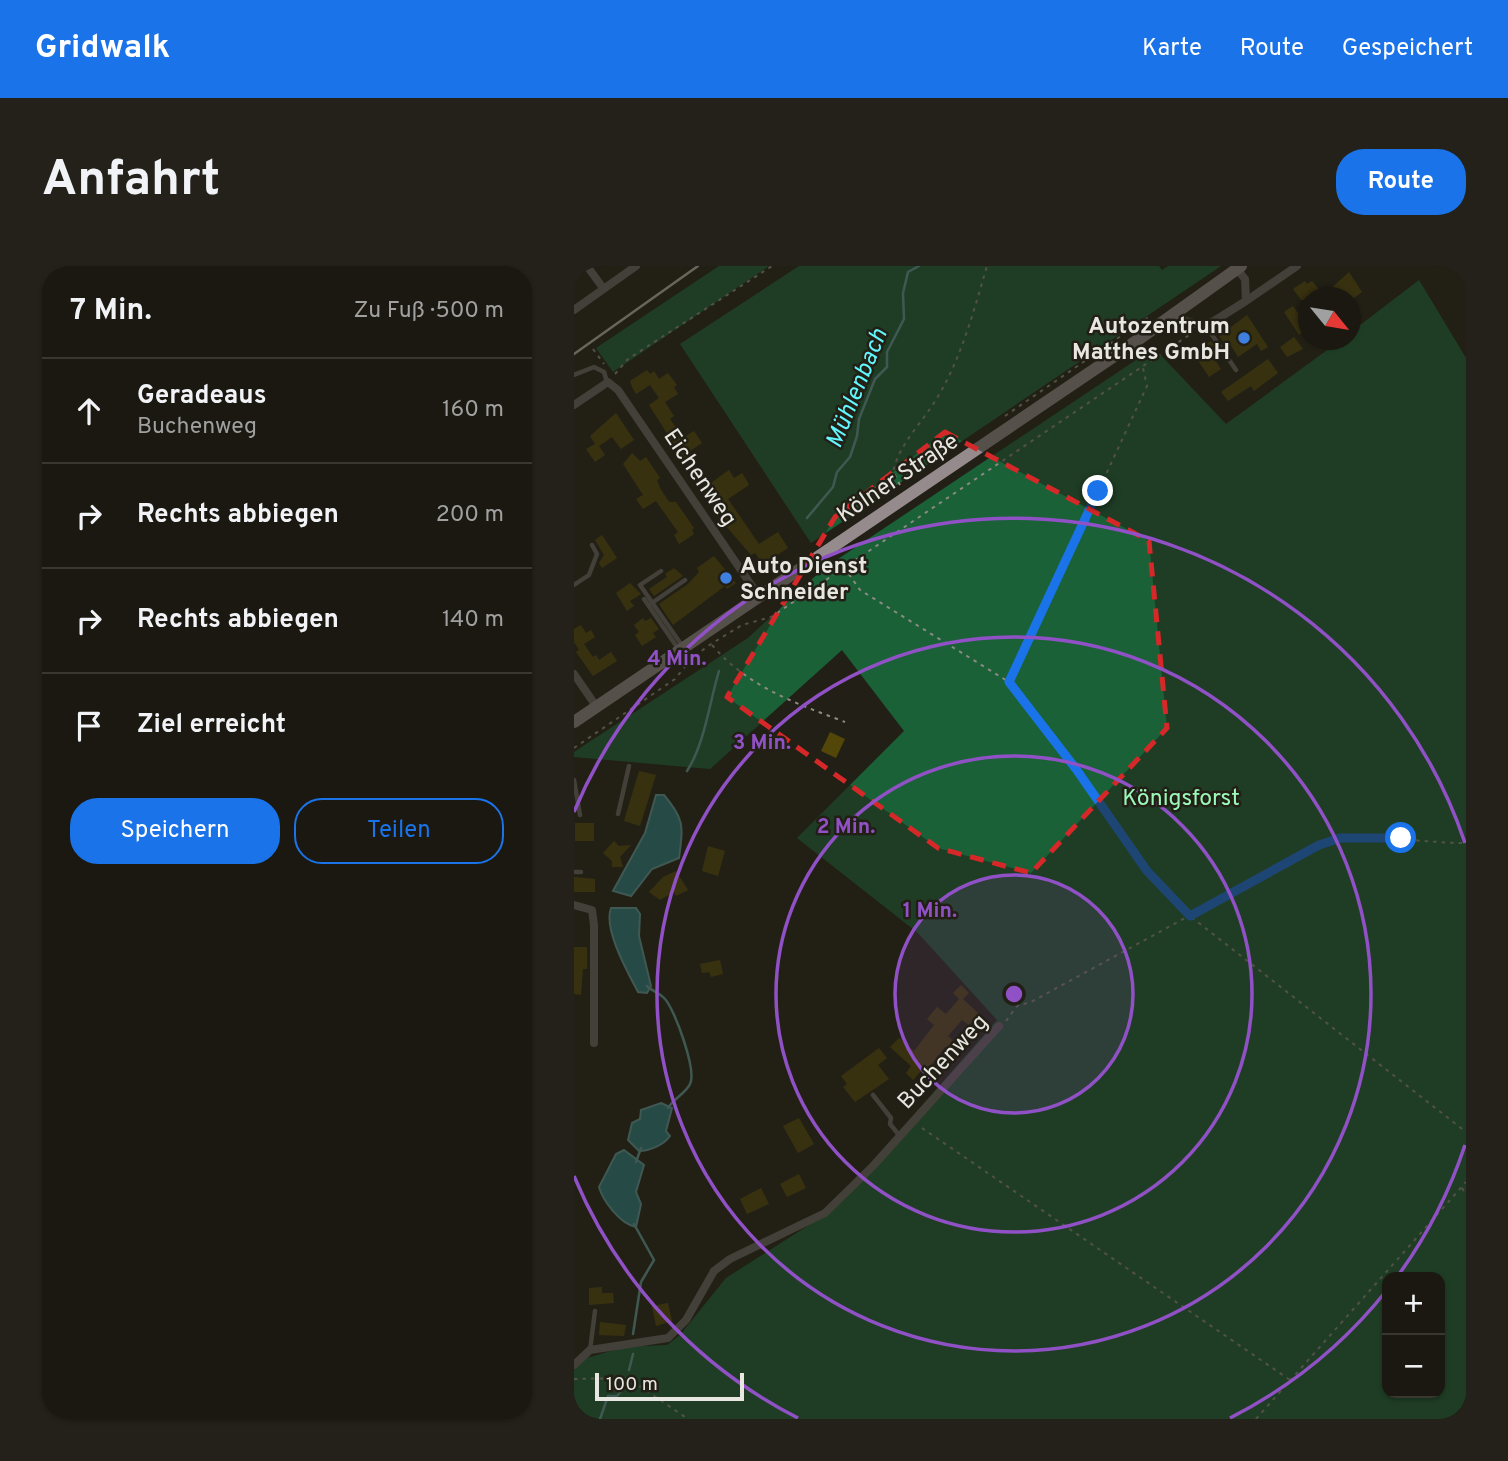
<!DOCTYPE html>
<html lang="de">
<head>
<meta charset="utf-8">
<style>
  :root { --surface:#1a1810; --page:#232119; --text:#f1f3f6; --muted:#9fa09f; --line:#383730; --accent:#1a73e8 }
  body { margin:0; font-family:Overpass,sans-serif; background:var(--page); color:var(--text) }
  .controls { position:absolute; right:21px; bottom:21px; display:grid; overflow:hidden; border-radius:14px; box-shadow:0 2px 5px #0004 }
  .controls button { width:63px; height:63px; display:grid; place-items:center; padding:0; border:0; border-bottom:2px solid var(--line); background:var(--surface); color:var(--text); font:35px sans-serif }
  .compass { position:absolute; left:724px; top:21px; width:63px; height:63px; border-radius:50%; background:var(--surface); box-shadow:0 2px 5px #0004; rotate:120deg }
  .scale { position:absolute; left:21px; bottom:18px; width:149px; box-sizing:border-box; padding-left:7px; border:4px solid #e8e6e0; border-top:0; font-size:19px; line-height:24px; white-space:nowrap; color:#e8e6e0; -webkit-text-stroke:5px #222016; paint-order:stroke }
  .stop { position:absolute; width:21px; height:21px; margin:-16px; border:5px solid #1a73e8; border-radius:50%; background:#fff }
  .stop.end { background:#1a73e8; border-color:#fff; box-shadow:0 2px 7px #0008 }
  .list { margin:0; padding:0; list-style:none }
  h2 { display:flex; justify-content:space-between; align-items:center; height:91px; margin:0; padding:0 28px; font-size:30px }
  h2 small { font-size:23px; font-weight:400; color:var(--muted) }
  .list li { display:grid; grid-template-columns:46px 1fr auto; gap:21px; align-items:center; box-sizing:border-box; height:105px; padding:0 28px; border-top:2px solid var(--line) }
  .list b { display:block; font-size:26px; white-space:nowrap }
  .list p { margin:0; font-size:23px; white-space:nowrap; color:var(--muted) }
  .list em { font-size:23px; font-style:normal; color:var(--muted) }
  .actions { display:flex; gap:14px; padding:21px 28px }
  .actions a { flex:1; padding:16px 0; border:2px solid var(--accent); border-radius:28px; text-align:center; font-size:24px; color:var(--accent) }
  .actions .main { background:var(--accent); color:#fff }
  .icon { flex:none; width:38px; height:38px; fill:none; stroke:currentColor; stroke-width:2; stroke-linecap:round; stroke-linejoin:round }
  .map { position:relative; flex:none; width:892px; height:1153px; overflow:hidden; border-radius:28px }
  header { display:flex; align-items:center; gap:42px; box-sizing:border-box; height:98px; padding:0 35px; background:var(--accent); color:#fff }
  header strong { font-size:33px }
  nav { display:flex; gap:38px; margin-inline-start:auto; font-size:24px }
  .intro { display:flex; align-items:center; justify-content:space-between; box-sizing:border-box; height:168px; padding:0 42px }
  h1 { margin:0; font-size:49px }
  .button { padding:18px 32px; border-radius:28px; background:var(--accent); color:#fff; font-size:24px; font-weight:700 }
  main { display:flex; gap:42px; padding:0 42px }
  aside { flex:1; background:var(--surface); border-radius:28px; box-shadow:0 2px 5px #0004 }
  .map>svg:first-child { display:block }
  .forest { fill:#1b6138; fill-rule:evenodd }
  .water { fill:#2a7c7f; stroke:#639c9c; stroke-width:2 }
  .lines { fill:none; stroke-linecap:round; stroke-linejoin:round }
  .stream { stroke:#639c9c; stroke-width:2.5 }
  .building { fill:#524609 }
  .path { stroke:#8c8a83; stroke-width:2; stroke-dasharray:3.5 5; stroke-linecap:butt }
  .lane { stroke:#6b6465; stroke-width:4.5 }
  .street { stroke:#6b6465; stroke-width:8 }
  .secondary { stroke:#958b8c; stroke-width:12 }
  .rail { stroke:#bab8b1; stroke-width:2.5 }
  .route { stroke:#1a73e8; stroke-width:9 }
  .marked { fill:none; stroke:#d62828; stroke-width:5; stroke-dasharray:14 9; stroke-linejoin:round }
  .ring { fill:none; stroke:#9151c6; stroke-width:3.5 }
  .shop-dot { fill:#3f7fe0; stroke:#222016; stroke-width:2.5 }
  .labels { text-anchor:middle; stroke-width:5; stroke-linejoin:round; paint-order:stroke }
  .poi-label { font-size:23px; font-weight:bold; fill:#e8e6e0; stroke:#222016; text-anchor:end }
  .street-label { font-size:23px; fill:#e8e6e0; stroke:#222016 }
  .park-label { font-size:23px; fill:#9af8b8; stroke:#222016 }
  .water-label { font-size:24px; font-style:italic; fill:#61f7fd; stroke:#222016 }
  .centre { fill:#9151c6; stroke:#222016; stroke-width:3.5 }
  .ring-label { font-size:21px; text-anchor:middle; font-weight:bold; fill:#9151c6; stroke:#222016; stroke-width:5; stroke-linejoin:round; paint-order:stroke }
</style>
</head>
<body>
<header>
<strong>Gridwalk</strong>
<nav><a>Karte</a><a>Route</a><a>Gespeichert</a></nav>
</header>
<div class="intro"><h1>Anfahrt</h1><a class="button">Route</a></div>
<main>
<aside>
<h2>7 Min.<small>Zu Fuß · 500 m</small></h2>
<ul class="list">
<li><svg class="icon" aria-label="ahead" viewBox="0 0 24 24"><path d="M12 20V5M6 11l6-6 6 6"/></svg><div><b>Geradeaus</b><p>Buchenweg</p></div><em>160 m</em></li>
<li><svg class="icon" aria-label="right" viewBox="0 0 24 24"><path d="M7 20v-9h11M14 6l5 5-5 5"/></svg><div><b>Rechts abbiegen</b></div><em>200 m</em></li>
<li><svg class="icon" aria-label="right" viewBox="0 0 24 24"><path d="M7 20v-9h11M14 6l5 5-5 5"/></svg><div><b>Rechts abbiegen</b></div><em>140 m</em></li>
<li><svg class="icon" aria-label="arrive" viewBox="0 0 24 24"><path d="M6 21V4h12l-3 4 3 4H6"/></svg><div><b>Ziel erreicht</b></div></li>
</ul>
<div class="actions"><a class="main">Speichern</a><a>Teilen</a></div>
</aside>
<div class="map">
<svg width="892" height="1153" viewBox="0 0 892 1153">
  <rect width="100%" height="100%" fill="#222016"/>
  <!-- forest -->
  <path class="forest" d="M145,0h50l-156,106 -17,-24z
    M225,0h360l3,4 6,-4h53l-410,277 -131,-199z
    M845,14l47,78v1061h-892v-49l13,-12 37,-11 43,-2 13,-10 46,-57 102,-65 169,-193 -79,-87 -121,-95 107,-107 -62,-81 -132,119 -136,-12v-5l174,-114 75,-69 331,-221 72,76 115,-84h9l1,-8zM813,1011h53v116h-53z"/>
  <!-- water -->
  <path class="water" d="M82,529h8c21,25 19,31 15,63l-27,11 -21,27 -18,-5 32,-58z
    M37,642h25l4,6 -1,22 12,50 -4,7 -9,-1c-10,-19 -35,-63 -27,-84z
    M87,837l11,5 -6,23 4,5c-6,9 -21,15 -31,15l-11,-11 4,-17 8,-4 1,-9z
    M50,884l20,15 -8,27 5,12 -5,23c-16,-3 -33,-26 -37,-40l17,-33z"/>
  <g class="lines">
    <!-- stream -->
    <path class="stream" d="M233,252l26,-31 4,-15 13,-15 7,-21 2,-17 16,-40 12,-12v-15l17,-33 -1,-26 5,-21 11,-6
      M113,505c18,-28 22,-67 32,-100
      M73,720c5,5 13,7 18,13 10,11 32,72 25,85 -4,9 -17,15 -22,24
      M62,896l5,-14
      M59,1068l8,-52 13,-22 -20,-36
      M55,1104l4,-16
      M26,1153l8,-23h9l9,-11"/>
  </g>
  <!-- building -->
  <path class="building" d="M775,6l13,20 -8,6 -53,2 -8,-11 12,-8 2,3 5,-3 12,14z
    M719,40l15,22 -9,7 -15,-23z
    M673,49l21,32 -7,4 -4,-7 -19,13 -8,-13 -4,2 -7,-10z
    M720,71l9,12 -16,8 -7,-10z
    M637,75l7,11 -6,3 9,14 -12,8 -16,-24z
    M694,93l10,14 -24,18 -3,-5 -23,15 -7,-9z
    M73,104l3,4 4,-3 5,8 9,-6 9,12 -3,2 4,7 -13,8 9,14 -4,3 13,19 11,-7 8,12 -12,8 4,7 -10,8 -5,-7 3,-2 -33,-52 10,-7 -9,-13 -14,9 -4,-7 -2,-6z
    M42,147l18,27 -13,9 -9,-12 -13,9 6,9 -10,7 -9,-13 9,-5 -5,-8z
    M58,187l8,8 6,-4 14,21 -3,2 3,8 9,14h7l18,26 -2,2 2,4 -15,10 -5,-9 4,-3 -22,-31 -13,8 -7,-10 7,-4 -20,-31z
    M155,204l5,8 8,-5 5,8 2,4 -21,14 31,45 19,-12 10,16 -25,16 -8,-11 -4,2 -32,-37 -4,-7v-14l-7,4 -7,-11z
    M28,269l15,23 -15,10 -3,-5 5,-8 -9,-15z
    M140,290l22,27 -9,6 -2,-3 -52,39 -14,-21 29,-20 11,-12 -2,-4z
    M100,302l9,8 -29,20 -5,-7 18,-12 -2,-3z
    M56,317l11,11 -11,7 4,5 -7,5 -11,-18z
    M69,352l2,3 6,-3 8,11 -6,4 3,4 -14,9 -7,-11 4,-3 -5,-7z
    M7,359l5,8 5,-3 4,7 -11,7 9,13 3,-2 3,5 12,-8 6,9 -24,15 -17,-24 3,-2 -5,-8v-13z
    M256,466l15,7 -9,19 -15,-7z
    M65,505l17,4 -16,51 -16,-5z
    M1,557h19v18h-19z
    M40,575l5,5 12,-1 -11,12 3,10h-11v-6l-9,-8z
    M134,580l17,5 -7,25 -16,-5z
    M102,605l12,19 -12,6 -2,-4 -14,8 -11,-8 14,-15z
    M0,611l21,2v13h-21z
    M0,681h13v22h-4l-2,26 -7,-1z
    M146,694l3,14 -12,3 -2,-5 -7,1 -2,-9z
    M387,719l8,8 -6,6 16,15 -10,11 -7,-5 -14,16 13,12 -6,7 -10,-8 -21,27 -3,-3 -8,9 -7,-7 5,-7 -21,-19 9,-9 15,13 20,-26 -7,-6 10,-12 9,7 13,-15 -6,-6z
    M305,782l8,10 -9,7 11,14 -34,23 -12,-15 4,-3 -6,-8z
    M225,852l15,26 -16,9 -15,-27z
    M225,908l7,14 -19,9 -7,-13z
    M187,922l8,16 -22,10 -7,-15z
    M28,1021v6h11l1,10 -25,2v-17z
    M94,1037l4,18 -16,5 -4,-20z
    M26,1056l26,3 -2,11 -25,-1z"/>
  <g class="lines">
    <!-- path -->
    <path class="path" d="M19,83l11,15
      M41,108l13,-15 144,-93
      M431,150l145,-100
      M326,219l-7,-13c6,-28 29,-49 44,-74 24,-39 37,-88 50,-132
      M270,301l16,23 149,92 67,87 71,102 43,45 276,216
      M138,379c36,42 83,58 133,77
      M436,415l137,-295 -4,-18
      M0,482l101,-69 18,-22 18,-13 31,-19 29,-8 421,-284
      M432,755l11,-15 14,-4 288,-157c48,-14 98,-2 147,-2
      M348,862l368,252
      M888,922l4,7
      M0,1113l54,-1 60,41
      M682,1153l210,-237"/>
    <!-- lane -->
    <path class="lane" d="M632,60l30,44
      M0,109l20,-8 10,5 3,10
      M87,305l-21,14 43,62
      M0,319l15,-10 8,-21 -5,-9
      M70,333l35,51
      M78,337l33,-23
      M0,514l6,35
      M44,548l11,-48
      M0,606h7
      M299,829l18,23 -1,6 9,11
      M16,1084l5,-39"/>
    <!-- street -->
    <path class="street" d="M13,0l16,22
      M672,35l51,-35
      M0,44l62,-44
      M603,47l8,8 21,5 40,-25 -1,-22 -8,-10
      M0,139l34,-23 10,8 140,205
      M0,408l22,32
      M0,639l18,5 2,15v118
      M0,1099l16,-15 78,-12 18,-18 28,-49 16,-12 95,-46 48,-47 126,-140"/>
    <!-- secondary -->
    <path class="secondary" d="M0,456l558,-378 109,-78"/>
    <!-- rail -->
    <path class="rail" d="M0,88l124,-88"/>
  </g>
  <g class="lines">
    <!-- route -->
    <path class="route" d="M524,225l-89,191 67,87 71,102 43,45 129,-71 21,-7h61"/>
  </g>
  <!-- marked area -->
  <path d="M0 0H892V1153H0ZM371,166l204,109 18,187 -136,145 -93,-25 -211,-151 108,-180z" fill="#222016" fill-opacity=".55" fill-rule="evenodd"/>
  <path class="marked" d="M371,166l204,109 18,187 -136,145 -93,-25 -211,-151 108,-180z"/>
  <!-- distance rings -->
  <circle cx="440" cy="728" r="119" fill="#9151c6" fill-opacity=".12"/>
  <g class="ring">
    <circle cx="440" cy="728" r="119"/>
    <circle cx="440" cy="728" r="238"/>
    <circle cx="440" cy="728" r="357"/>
    <path d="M891 879A476 476 0 0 1 823 1011M813 1024A476 476 0 0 1 656 1152M224 1152A476 476 0 0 1 0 910M0 546A476 476 0 0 1 891 577"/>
  </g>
  <!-- markers -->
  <g class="shop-dot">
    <circle cx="670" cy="72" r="7"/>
    <circle cx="152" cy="312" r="7"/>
  </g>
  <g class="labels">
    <!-- poi labels -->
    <g class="poi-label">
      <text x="656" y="67">Autozentrum<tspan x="656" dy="26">Matthes GmbH</tspan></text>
      <text x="166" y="307" text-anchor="start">Auto Dienst<tspan x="166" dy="26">Schneider</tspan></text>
    </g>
    <!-- street labels -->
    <g class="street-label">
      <text transform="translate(127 211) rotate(56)" y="8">Eichenweg</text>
      <text transform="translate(323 211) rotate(-34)" y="8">Kölner Straße</text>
      <text transform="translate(368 795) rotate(-47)" y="8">Buchenweg</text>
    </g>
    <!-- park labels -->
    <g class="park-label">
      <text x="607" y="539">Königsforst</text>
    </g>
    <!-- water labels -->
    <g class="water-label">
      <text transform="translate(282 122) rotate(-68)" y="8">Mühlenbach</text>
    </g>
  </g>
  <circle cx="440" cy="728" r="10" class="centre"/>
  <g class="ring-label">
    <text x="103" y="399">4 Min.</text>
    <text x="188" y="483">3 Min.</text>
    <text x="272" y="567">2 Min.</text>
    <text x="356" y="651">1 Min.</text>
  </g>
</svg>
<div class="controls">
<button>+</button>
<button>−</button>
</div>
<svg class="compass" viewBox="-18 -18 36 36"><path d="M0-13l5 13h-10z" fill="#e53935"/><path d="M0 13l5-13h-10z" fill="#9fa09f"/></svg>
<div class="scale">100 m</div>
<div class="stop" style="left:827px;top:572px"></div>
<div class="stop end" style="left:524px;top:225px"></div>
</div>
</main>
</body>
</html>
